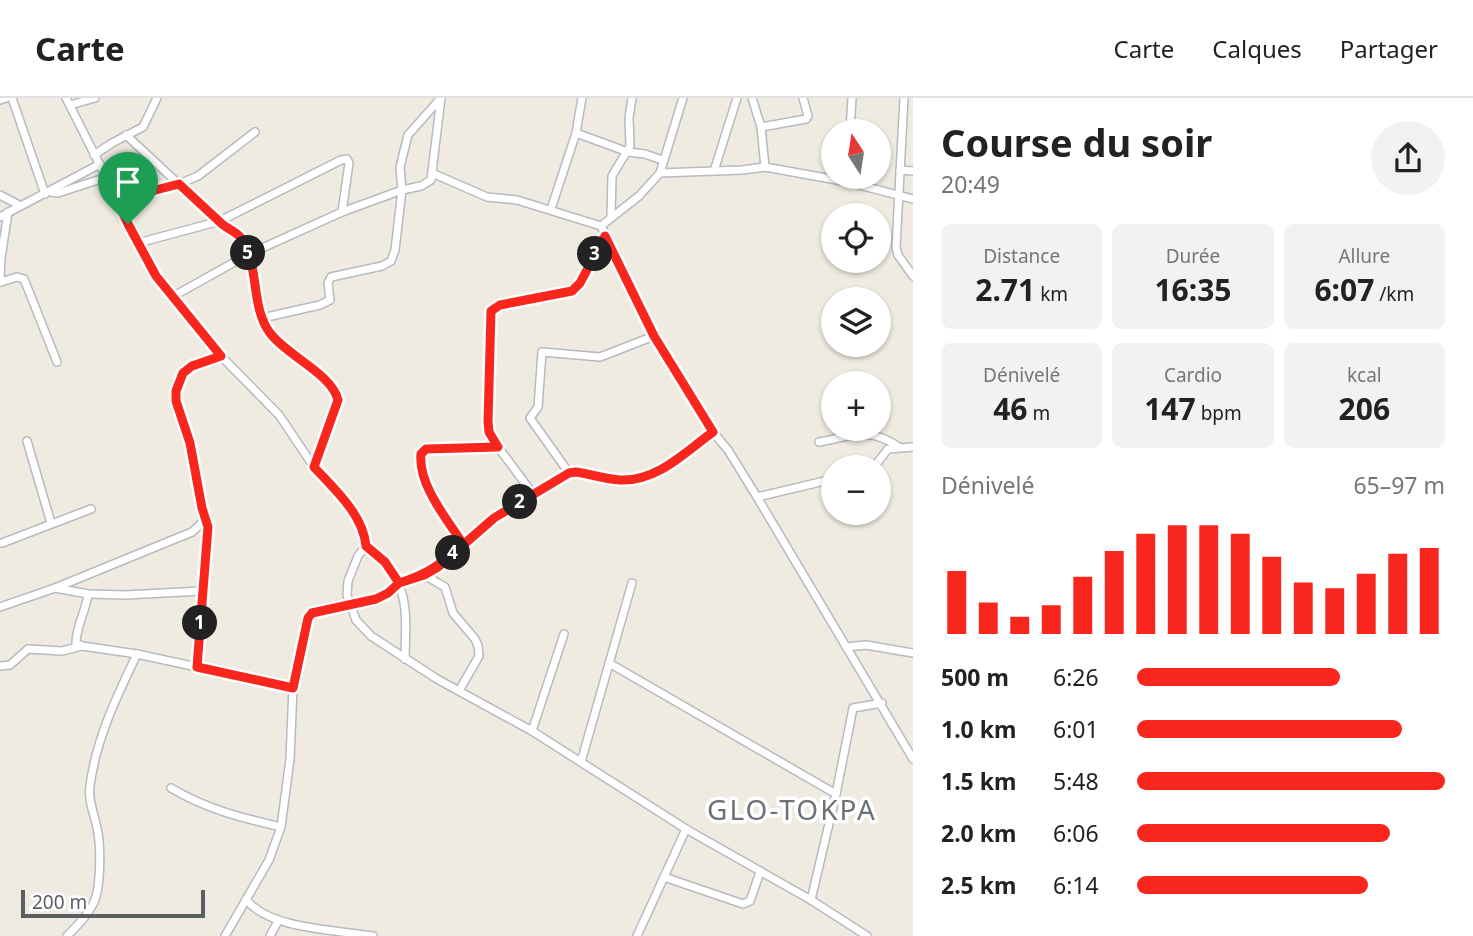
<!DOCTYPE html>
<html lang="fr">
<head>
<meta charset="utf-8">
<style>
	body { margin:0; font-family:"Noto Sans",sans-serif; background:#f2f2f2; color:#222; height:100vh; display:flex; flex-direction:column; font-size:26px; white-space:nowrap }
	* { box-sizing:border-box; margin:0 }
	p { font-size:23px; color:#767676 }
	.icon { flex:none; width:38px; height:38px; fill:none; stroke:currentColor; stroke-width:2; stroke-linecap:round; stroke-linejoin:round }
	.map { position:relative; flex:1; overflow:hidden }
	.panel { display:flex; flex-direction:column; background:#fff; width:560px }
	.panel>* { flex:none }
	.needle { width:46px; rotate:348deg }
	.controls { position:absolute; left:821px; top:21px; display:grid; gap:14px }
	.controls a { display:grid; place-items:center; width:70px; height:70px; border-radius:50%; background:#fff; box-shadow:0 2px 5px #0004; font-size:35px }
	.scale { position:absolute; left:21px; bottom:18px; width:184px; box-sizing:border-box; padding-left:7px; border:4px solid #5a5f64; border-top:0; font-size:19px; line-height:24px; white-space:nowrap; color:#5a5f64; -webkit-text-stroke:5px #fff; paint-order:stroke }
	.pin { position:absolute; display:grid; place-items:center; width:60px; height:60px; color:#fff; margin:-72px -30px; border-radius:50% 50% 50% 0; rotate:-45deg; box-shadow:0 0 7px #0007 }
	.pin .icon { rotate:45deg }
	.km { position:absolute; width:35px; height:35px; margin:-18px; border-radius:50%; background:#222; color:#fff; font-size:19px; line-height:35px; text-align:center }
	.round { display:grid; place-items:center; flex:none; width:74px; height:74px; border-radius:37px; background:#f2f2f2 }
	.head { display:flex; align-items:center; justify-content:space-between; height:119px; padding:0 28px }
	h1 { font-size:38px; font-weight:700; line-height:52px }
	.figures { display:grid; grid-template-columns:repeat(3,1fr); gap:10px; height:119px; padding:7px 28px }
	.figures div { display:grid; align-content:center; border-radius:10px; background:#f2f2f2; text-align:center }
	.figures b { font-size:30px; font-weight:700 }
	.figures small { font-size:19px; font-weight:400 }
	.figures p { font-size:19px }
	.chart { height:196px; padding:14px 28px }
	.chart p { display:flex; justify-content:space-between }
	.chart svg { width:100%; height:126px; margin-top:7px; stroke:#f9261d; stroke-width:6 }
	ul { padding:0 28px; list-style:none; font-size:23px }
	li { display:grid; grid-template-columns:112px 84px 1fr; align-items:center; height:52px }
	li i { height:18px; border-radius:9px; background:#f9261d }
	header { display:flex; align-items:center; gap:42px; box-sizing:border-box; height:98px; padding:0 35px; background:#fff; border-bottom:2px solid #e0e0e0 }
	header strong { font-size:33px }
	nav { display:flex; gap:38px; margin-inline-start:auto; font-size:24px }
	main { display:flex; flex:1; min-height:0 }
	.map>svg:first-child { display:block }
</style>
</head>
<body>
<header>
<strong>Carte</strong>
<nav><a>Carte</a><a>Calques</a><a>Partager</a></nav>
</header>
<main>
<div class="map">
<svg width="913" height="838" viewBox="0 0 913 838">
	<rect width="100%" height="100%" fill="#efebe1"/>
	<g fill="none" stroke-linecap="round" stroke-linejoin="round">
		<defs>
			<g id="street">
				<path d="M12 0 45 96"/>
				<path d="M66 0 156 178 221 258 279 317 314 369 348 406 365 436 366 448 358 458 348 483 347 497 356 522 371 538 437 581 532 633 686 731 811 802 867 838"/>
				<path d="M752 0 761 29 765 69"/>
				<path d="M904 0 896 150 898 157 913 178"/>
				<path d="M0 2 6 0"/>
				<path d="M70 7 95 0"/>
				<path d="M761 29 806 21 808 18 803 0"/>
				<path d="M850 33 852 0"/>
				<path d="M576 35 628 54 645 56 662 62"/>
				<path d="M126 37 225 129C230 131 236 134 240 138 255 152 257 210 268 233L334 291 338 302 314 369"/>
				<path d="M94 57 112 45 143 29 157 0"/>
				<path d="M900 72 913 73"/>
				<path d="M714 73 737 0"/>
				<path d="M432 75 487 99 517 102 601 128 654 238 713 334 728 352 757 399 913 661"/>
				<path d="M660 75 683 0"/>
				<path d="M51 94 58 95 107 79"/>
				<path d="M0 97 19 107"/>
				<path d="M117 102 179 86 198 78 255 34"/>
				<path d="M551 111 576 35 582 0"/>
				<path d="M0 119 100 66"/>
				<path d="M611 119 612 78 630 48 629 20 632 0"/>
				<path d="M601 128 639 98 660 75 742 72 765 69 848 84 913 101"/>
				<path d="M138 145 220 123 341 62 347 61 349 65 342 114"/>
				<path d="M0 184 1 160 8 114"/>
				<path d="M1 184 17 179 24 181 57 264"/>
				<path d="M172 199 249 156 342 114 402 92 421 88 431 82 441 0"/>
				<path d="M262 220 320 207 330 202 328 185 331 179 382 168 391 163 395 152 402 92 400 69 408 37 441 0"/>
				<path d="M27 343 51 425"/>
				<path d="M819 344C853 338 868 328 899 349"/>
				<path d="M874 369 888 351 913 349"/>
				<path d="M569 375 530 320 538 309 542 254 600 259 654 238"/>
				<path d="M533 396 492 341 489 334 491 213 500 207 572 193 580 185 605 138"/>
				<path d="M757 399 833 381"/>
				<path d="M2 445 91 411"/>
				<path d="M463 446C447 421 418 387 421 356L426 351 498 349"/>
				<path d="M366 448C411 486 406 507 405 561"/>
				<path d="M424 477 445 489 453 515 475 541 478 548 479 558 460 591"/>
				<path d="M55 490 88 496C86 513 76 528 76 545L82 548 137 556 293 590"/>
				<path d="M88 496 125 497 202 493"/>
				<path d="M0 509 55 490 192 434 206 421"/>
				<path d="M846 549 866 547 913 555"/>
				<path d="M609 565 836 696"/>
				<path d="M0 568 10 567 28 551 62 553 82 548"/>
				<path d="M197 569 208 429 202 410 189 345 176 303V293L182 276 192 268 221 258"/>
				<path d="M532 633 564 536"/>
				<path d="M581 664 632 485"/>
				<path d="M171 690C206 711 242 720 281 729"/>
				<path d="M664 779 743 806 750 803 760 774"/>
				<path d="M246 801C267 831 337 832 373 838"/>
				<path d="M811 802 836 696 853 610 882 605"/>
				<path d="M67 838C77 828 88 817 94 804 101 789 101 746 97 730 94 715 88 703 90 688 96 641 117 598 137 556"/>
				<path d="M225 838 269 762 281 729 290 661 293 590 308 520 312 515 376 501 388 495 399 485 424 477 438 469 494 420 569 375 576 374C590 376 605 381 620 382 657 384 685 354 713 334"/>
				<path d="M270 838 278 823"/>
				<path d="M637 838 686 731"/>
			</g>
		</defs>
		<use href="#street" stroke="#b7babf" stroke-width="10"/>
		<use href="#street" stroke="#fff" stroke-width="7"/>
	</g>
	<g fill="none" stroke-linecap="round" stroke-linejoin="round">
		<defs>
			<path id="route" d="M128 126 156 178 221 258 192 268 183 275 176 293V303L190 345 202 410 208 429 197 569 293 590 308 520 312 515 376 501 388 495 399 485 424 477 438 469 494 420 569 375 576 374C590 376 605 381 620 382 657 384 685 354 713 334L654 238 605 138 580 185 572 193 500 207 491 213 488 324 489 334 498 349 426 351 421 356C418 387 447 421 463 446 440 467 428 476 399 485L385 464 366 448C363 416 334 391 314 369L338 302C332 276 286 257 270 235 252 211 258 174 246 147 241 136 231 133 222 126 208 113 193 99 179 86L117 102 128 126"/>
		</defs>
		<use href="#route" stroke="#fff" stroke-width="14"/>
		<use href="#route" stroke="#f9261d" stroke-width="9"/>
	</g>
	<g text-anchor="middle" stroke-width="7" stroke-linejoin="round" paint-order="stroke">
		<g font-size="28" letter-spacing="2" fill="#6b7176" stroke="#fff">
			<text x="792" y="722">GLO-TOKPA</text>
		</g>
	</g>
</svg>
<div class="controls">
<a><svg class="needle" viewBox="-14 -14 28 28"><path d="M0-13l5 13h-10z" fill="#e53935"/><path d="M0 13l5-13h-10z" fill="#767676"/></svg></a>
<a><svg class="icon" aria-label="locate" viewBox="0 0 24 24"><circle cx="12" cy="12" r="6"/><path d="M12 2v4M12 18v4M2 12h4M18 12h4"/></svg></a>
<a><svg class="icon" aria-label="layers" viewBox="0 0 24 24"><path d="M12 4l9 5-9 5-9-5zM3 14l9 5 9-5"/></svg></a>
<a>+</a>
<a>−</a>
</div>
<div class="scale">200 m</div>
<div class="pin" style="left:128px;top:126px;background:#1e9e55"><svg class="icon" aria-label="arrive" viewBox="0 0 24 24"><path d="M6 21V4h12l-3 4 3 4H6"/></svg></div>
<b class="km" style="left:200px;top:525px">1</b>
<b class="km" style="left:520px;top:404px">2</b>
<b class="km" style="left:595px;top:156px">3</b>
<b class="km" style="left:453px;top:455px">4</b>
<b class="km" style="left:248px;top:155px">5</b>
</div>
<section class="panel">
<div class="head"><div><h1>Course du soir</h1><p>20:49</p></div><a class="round"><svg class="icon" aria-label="share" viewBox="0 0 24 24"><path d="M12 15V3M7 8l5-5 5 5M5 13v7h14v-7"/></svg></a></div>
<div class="figures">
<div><p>Distance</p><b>2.71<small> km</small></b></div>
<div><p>Durée</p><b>16:35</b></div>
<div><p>Allure</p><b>6:07<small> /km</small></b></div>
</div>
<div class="figures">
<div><p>Dénivelé</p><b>46<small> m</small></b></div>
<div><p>Cardio</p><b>147<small> bpm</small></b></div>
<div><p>kcal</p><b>206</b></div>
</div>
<div class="chart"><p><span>Dénivelé</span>65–97 m</p>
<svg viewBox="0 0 160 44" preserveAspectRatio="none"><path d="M5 44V22M15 44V33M25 44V38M35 44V34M45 44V24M55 44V15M65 44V9M75 44V6M85 44V6M95 44V9M105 44V17M115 44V26M125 44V28M135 44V23M145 44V16M155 44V14"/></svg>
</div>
<ul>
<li><b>500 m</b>6:26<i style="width:66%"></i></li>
<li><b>1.0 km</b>6:01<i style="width:86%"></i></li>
<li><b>1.5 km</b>5:48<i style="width:100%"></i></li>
<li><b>2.0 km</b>6:06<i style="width:82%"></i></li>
<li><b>2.5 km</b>6:14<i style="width:75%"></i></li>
</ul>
</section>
</main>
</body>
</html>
